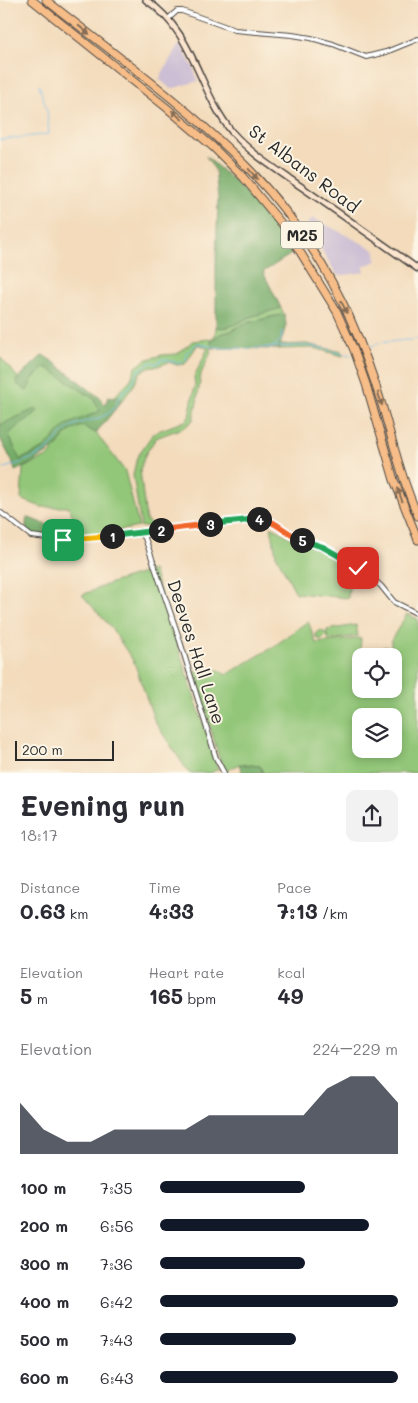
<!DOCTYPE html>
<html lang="en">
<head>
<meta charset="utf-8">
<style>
	body { margin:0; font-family:Mali,sans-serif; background:#f2f2f3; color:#2b2b33; height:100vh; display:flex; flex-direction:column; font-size:19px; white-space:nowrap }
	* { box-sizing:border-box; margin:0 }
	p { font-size:16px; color:#7c7c81 }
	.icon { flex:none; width:28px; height:28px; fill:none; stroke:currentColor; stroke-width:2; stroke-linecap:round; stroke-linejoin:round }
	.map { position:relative; height:773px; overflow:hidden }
	.panel { display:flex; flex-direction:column; background:#fff; flex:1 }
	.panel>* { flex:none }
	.tools { position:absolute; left:352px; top:648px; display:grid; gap:10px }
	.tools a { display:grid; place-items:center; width:50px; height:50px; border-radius:10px; background:#fff; box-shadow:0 2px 8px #0003; font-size:25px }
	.scale { position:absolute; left:15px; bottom:12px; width:99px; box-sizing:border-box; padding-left:5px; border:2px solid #2b2b2b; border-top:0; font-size:14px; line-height:18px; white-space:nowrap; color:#2b2b2b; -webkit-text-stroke:4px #fcf5e5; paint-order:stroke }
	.pin { position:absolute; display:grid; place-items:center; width:42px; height:42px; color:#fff; margin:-21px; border-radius:10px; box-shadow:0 2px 8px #0006 }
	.km { position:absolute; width:25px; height:25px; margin:-12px; border-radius:50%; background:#222; color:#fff; font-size:14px; line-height:25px; text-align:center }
	.round { display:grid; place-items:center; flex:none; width:52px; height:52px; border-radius:10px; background:#f2f2f3 }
	.overview { display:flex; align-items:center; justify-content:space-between; height:85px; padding:0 20px }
	h1 { font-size:28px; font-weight:700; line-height:38px }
	.stats { display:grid; grid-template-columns:repeat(3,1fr); gap:8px; height:85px; padding:5px 20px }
	.stats div { display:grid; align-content:center }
	.stats b { font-size:21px; font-weight:700 }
	.stats small { font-size:14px; font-weight:400 }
	.stats p { font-size:14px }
	.chart { height:140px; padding:10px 20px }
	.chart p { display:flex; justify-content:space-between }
	.chart svg { width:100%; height:90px; margin-top:5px; fill:#111827; opacity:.7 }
	ul { padding:0 20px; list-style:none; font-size:16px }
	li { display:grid; grid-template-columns:80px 60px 1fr; align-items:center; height:38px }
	li i { height:12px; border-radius:6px; background:#111827 }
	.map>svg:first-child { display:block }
</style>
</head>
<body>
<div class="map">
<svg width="418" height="773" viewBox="0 0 418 773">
	<rect width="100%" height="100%" fill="#fcf5e5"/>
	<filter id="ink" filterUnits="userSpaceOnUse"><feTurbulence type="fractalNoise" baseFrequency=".02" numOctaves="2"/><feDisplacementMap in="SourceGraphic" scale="10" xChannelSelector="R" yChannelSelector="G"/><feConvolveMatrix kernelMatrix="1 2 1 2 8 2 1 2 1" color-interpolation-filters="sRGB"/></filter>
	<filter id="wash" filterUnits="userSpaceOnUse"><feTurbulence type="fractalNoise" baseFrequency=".0096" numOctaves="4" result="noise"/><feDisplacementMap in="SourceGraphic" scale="20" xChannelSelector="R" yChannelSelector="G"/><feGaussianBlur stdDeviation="1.12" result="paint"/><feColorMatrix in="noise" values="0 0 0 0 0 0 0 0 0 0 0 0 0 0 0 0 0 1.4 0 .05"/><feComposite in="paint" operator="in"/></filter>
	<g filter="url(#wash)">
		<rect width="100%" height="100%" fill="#f3dbbc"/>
		<g fill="#ccbed4">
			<path d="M179 43 193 67 198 81 171 89 159 79Z"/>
			<path d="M313 218 371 248 377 253 375 255 377 261 364 266 365 272 338 276 306 225Z"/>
		</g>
		<g fill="#92c678" stroke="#5e7852" fill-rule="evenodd">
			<path d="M281 308 285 316H274L243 324 231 331 220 334 211 345 210 354 201 374 197 402 193 420 185 427 156 438 145 455 140 470 146 520 153 526 141 527 133 475 137 457 152 435 158 431 185 421 189 417 195 385 194 377 208 348 198 344 185 364 177 365 169 362 155 367 146 368 140 373 134 385 121 402 119 396 114 397 131 379 135 368 145 360 162 355 177 354 193 341 210 339 215 336 216 327C229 331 241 320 254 316 262 313 272 311 281 308Z"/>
			<path d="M307 344 342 352 343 356 314 348 279 349 280 345Z"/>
			<path d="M0 357 22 382 45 360 101 401 106 410 68 426 43 449 13 463 0 438Z"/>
			<path d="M82 425 96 433 125 471 139 527 93 535H80L69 507H41L21 499 23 468 49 456 68 432Z"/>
			<path d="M271 526 291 538 331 554 351 568 348 598 296 593 276 555Z"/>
			<path d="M153 570 218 769 211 773H189L155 722 134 662 110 626 82 595 111 583Z"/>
			<path d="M407 614 418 619V773H263L260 766 239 764 225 772 218 754 194 671 219 670 226 675 273 647 308 621 316 643 361 638 360 653 375 656H361V689H394V656H381L383 647H391V640ZM361 716H394V749H361Z"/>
			<path d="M356 625 358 636 329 640 327 635 322 640 316 638V634L321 630 327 634V630Z"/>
		</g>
		<g fill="#75ab68" stroke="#506b4a">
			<path d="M206 156 235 182 266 213 293 253 263 272 281 308C272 311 262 313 253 316 241 320 229 331 216 327V263L218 198 215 170Z"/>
			<path d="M280 315 285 316 286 325 279 349 212 348 211 341 220 334 231 331 243 324Z"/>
			<path d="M43 355 55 363 99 397 105 405 108 397 115 398 119 395 121 402 96 433 82 426 68 432 55 448 30 464 15 471 13 463 0 438V425L37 408 38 411C29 420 16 425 9 435L20 460 43 449 66 425 100 411 94 399 46 367 33 378 27 391 18 385 16 380Z"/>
			<path d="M27 517 77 537 76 538C66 539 34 539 28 532 25 528 26 522 27 517Z"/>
			<path d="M239 764 260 766 263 773H242Z"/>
		</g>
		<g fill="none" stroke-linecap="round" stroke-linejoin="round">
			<g stroke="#74bbeb" stroke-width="1">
				<path d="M0 140 49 134 47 110 39 85"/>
				<path d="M273 347 281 340 282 331"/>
				<path d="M370 347 378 343 418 339"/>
				<path d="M0 469C13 466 36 458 47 450 55 443 61 434 69 428 86 417 113 423 119 397L124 395 122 392 130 387 138 371 151 362 157 364 162 359 178 363 187 359 185 354 198 343C229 354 277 345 310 346 324 347 337 354 351 355"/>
			</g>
		</g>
	</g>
	<g filter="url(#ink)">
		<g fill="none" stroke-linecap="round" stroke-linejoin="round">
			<defs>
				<g id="street">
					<path d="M168 19 177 11H182L235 30 292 35 311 38 333 44 366 57 386 52 418 39"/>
					<path d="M0 512 31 536 63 540 88 539 204 524 264 519 270 521 291 535 333 552 372 578 381 586 394 602 418 614"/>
					<path d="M140 532 145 538 179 638 216 758 224 773"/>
				</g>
				<path id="secondary" d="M146 0C194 31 198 90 232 132 252 155 279 171 303 188 342 215 380 242 418 269"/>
				<g id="highway">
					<path d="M32 0 167 108 213 147 243 177 286 229 337 312 354 350 366 384 394 480 418 540"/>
					<path d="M46 0C114 54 186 105 247 167 288 209 324 262 349 316 362 345 373 375 382 405 393 442 402 480 418 516"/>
				</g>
			</defs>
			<use href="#street" stroke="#494541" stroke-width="6"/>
			<use href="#secondary" stroke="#494541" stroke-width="8"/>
			<use href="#highway" stroke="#494541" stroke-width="9"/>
			<use href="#street" stroke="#fff" stroke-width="4"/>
			<use href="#secondary" stroke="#fce5cf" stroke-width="5"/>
			<use href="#highway" stroke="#f7bd88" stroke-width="7"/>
		</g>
		<defs><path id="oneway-solid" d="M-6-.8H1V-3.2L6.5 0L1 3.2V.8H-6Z" transform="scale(1.25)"/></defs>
		<g fill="#876d55">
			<use href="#oneway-solid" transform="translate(84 30) rotate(38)"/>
			<use href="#oneway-solid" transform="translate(177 115) rotate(-139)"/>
			<use href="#oneway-solid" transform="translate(253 174) rotate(49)"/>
			<use href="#oneway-solid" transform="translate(344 307) rotate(64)"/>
			<use href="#oneway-solid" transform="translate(380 399) rotate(72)"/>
			<use href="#oneway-solid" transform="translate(400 495) rotate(-110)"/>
		</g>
	</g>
	<g fill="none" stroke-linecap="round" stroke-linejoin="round" filter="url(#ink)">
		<defs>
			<path id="split-1" d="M63 540 112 536"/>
			<path id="split-2" d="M112 536 161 530"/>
			<path id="split-3" d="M161 530 210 524"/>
			<path id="split-4" d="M210 524 259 519"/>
			<path id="split-5" d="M259 519C273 518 287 535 302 540"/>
			<path id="split-6" d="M302 540 323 547 346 560"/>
			<path id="split-7" d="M346 560 358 568"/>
		</defs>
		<use href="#split-1" stroke="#fff" stroke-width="10"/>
		<use href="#split-2" stroke="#fff" stroke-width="10"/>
		<use href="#split-3" stroke="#fff" stroke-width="10"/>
		<use href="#split-4" stroke="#fff" stroke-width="10"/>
		<use href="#split-5" stroke="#fff" stroke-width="10"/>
		<use href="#split-6" stroke="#fff" stroke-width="10"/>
		<use href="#split-7" stroke="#fff" stroke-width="10"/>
		<use href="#split-1" stroke="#f5b400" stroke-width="6"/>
		<use href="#split-2" stroke="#22a559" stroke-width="6"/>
		<use href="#split-3" stroke="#f0652b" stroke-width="6"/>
		<use href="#split-4" stroke="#22a559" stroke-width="6"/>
		<use href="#split-5" stroke="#f0652b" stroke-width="6"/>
		<use href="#split-6" stroke="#22a559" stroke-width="6"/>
		<use href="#split-7" stroke="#f5b400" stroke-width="6"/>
	</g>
	<g text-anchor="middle" stroke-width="4" stroke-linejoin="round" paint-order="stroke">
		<rect fill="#fcf5e5" stroke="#6a6863" stroke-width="1" x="281" y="221.5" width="42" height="27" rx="4"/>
		<g font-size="16" font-weight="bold" fill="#2b2b2b">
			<text x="302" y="241">M25</text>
		</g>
		<g font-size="18" fill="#2b2b2b" stroke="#fcf5e5">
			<text transform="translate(304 169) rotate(37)" y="6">St Albans Road</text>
			<text transform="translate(196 652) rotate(72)" y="6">Deeves Hall Lane</text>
		</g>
	</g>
</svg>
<div class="tools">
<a><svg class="icon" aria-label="locate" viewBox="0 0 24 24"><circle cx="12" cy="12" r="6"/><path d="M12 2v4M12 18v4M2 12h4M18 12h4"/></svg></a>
<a><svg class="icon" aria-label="layers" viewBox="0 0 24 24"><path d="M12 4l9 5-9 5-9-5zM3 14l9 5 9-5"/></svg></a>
</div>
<div class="scale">200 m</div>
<div class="pin" style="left:63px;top:540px;background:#1e9e55"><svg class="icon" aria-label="arrive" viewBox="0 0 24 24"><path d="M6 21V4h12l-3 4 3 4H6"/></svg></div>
<div class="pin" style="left:358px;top:568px;background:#d93025"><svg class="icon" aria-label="check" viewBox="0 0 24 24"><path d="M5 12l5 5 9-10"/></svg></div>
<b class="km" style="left:112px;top:536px">1</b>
<b class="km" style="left:161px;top:530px">2</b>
<b class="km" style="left:210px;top:524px">3</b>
<b class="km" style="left:259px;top:519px">4</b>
<b class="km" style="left:302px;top:540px">5</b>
</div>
<section class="panel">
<div class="overview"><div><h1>Evening run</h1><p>18:17</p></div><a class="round"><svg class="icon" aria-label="share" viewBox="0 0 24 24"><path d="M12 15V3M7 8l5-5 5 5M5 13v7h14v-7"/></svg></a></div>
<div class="stats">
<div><p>Distance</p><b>0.63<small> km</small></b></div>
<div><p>Time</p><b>4:33</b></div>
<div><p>Pace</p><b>7:13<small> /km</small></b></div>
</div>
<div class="stats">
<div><p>Elevation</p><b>5<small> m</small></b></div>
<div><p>Heart rate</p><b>165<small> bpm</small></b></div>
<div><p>kcal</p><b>49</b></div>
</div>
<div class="chart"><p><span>Elevation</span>224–229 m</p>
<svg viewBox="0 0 160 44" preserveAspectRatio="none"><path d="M0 44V19L10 32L20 38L30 38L40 32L50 32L60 32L70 32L80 25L90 25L100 25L110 25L120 25L130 12L140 6L150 6L160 19V44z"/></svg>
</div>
<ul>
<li><b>100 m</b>7:35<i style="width:61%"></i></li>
<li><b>200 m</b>6:56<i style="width:88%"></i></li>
<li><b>300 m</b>7:36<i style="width:61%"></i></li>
<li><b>400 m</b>6:42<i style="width:100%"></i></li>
<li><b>500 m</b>7:43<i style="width:57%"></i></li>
<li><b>600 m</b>6:43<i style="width:100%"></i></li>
</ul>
</section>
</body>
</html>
